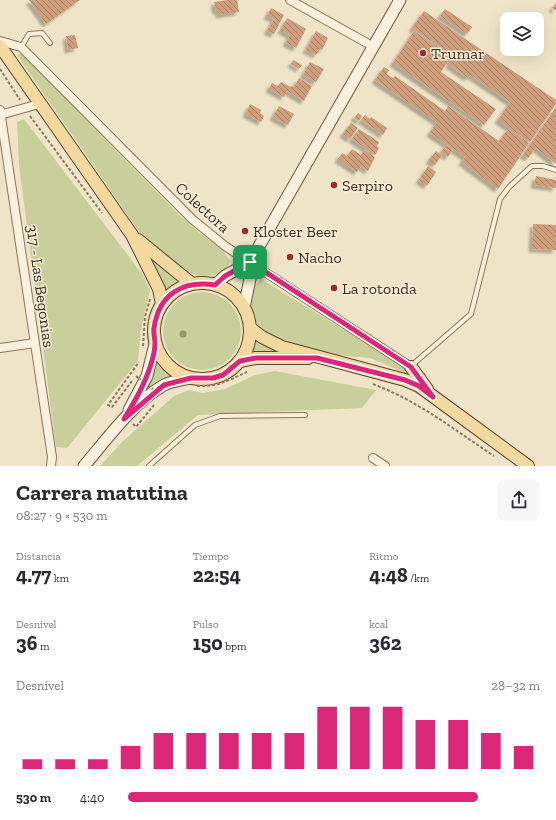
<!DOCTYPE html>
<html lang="es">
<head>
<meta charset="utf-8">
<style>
	body { margin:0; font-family:"Zilla Slab",serif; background:#f7f7f7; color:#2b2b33; height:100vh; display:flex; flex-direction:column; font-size:15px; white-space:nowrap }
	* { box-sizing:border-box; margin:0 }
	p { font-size:13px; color:#7c7c81 }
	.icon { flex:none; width:22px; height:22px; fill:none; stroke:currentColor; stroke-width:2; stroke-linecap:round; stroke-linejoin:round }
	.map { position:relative; height:466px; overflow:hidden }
	.side { display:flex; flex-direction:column; background:#fff; flex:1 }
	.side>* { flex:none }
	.buttons { position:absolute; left:500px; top:12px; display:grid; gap:8px }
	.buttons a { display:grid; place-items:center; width:44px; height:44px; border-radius:8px; background:#fff; box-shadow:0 4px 16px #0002; font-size:20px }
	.pin { position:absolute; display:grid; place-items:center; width:34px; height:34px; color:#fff; margin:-17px; border-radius:8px; box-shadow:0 2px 6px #0006 }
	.round { display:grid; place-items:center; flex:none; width:42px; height:42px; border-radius:8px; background:#f7f7f7 }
	.overview { display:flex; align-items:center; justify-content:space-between; height:68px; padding:0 16px }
	h1 { font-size:22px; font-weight:800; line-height:30px }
	.metrics { display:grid; grid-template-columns:repeat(3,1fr); gap:6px; height:68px; padding:4px 16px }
	.metrics div { display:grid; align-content:center }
	.metrics b { font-size:20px; font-weight:800 }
	.metrics small { font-size:11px; font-weight:400 }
	.metrics p { font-size:11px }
	.chart { height:112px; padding:8px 16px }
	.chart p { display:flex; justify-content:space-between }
	.chart svg { width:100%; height:72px; margin-top:4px; stroke:#db2777; stroke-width:6 }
	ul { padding:0 16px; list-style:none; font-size:13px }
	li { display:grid; grid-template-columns:64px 48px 1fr; align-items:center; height:30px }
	li i { height:10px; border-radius:5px; background:#db2777 }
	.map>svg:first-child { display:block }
</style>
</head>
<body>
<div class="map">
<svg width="556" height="466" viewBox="0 0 556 466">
	<defs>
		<pattern id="building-back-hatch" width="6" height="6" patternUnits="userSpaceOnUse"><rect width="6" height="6" fill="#cf9f7d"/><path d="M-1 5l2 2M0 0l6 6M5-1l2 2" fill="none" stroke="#a98266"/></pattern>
		<filter id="shadow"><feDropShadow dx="-3.5" dy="3.5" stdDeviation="1" flood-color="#0004"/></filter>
	</defs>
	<rect width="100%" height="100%" fill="#f0e4c8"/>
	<g fill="#c9cf9b">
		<path d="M22 54 179 215 201 234 221 247 230 261C228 269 222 273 215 275 183 282 159 254 140 233L17 55Z"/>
		<path d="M24 119 143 275 150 291 141 330 138 361 67 448 56 447 19 165 17 122Z"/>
		<path d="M142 249 162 268 181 282 167 290Z"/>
		<path d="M261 279 411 371 405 373 370 358 325 354 298 347 263 332 252 316 251 303 255 285Z"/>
		<circle cx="202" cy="331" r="39"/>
		<path d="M253 338 305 357 248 354 254 345Z"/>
		<path d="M157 358 174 374C157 380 147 393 136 405L151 378Z"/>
		<path d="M275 371 376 390 362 408 198 415 137 466H100L122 442 174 396 189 390 203 393 225 389 255 375Z"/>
	</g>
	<g fill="url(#building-back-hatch)" filter="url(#shadow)">
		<path d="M29 0H80L46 24Z"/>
		<path d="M227 0H237L239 12 219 15V11H216L214 2Z"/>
		<path d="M556 3V11L552 8Z"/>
		<path d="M271 8 284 15 274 34 267 31 274 19 267 16Z"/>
		<path d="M445 9 472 27 467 34 440 16Z"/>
		<path d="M424 11 556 100V104L542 124 532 117 542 124 530 142 498 120 510 102 470 75 468 78 449 65 451 62 448 60 452 55 412 28Z"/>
		<path d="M287 18 306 29 296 48 286 43 290 35 281 30Z"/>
		<path d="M316 31 328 38 322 50 320 49 316 55 306 50Z"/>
		<path d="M414 31 449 55 446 60 448 61 441 72 496 109 484 125 393 63Z"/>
		<path d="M75 35 78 48 68 50 66 36Z"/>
		<path d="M293 60 302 65 299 69 291 64Z"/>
		<path d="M310 62 324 69 316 82 303 75Z"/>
		<path d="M384 67 389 70 387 74 393 78 395 76 445 111 448 106 499 141 508 129 529 143 498 189 462 162 465 157 430 133 437 122 375 80Z"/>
		<path d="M299 78 312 86 304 101 287 91 284 97 269 89 272 83 278 86 281 82 291 87 292 86 294 87Z"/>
		<path d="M250 104 261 110 260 113 264 116 261 122 246 114Z"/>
		<path d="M279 106 294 114 288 125 273 117Z"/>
		<path d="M556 107V164L536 148 528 158 523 155Z"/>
		<path d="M358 113 362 116 359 121 354 118Z"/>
		<path d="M365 115 370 119 371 117 387 128 383 135 361 120Z"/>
		<path d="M351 123 358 128 350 139 343 134Z"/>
		<path d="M359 129 379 142 377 146 379 148 375 155 352 139Z"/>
		<path d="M446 145 453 149 448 157 441 152Z"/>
		<path d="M352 149 361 155 364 150 375 157 368 171 361 166 357 172 338 159 342 153 347 156Z"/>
		<path d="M436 151 442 155 435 165 429 160Z"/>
		<path d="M428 166 436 172 427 186 419 180Z"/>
		<path d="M536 176 556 180V188L534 185Z"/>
		<path d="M533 224 556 225V250L532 249Z"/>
	</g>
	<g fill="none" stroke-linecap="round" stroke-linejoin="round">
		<defs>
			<g id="lane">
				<path d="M21 47 29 34 42 33 50 43"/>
				<path d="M411 366 471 314 500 199 509 187 532 166H543L556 170"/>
				<path d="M149 466 195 425 220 416 305 415"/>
			</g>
			<g id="street">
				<path d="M290 0 374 47"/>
				<path d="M0 41 21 47 192 219 225 246 411 367"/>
				<path d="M0 110 52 457 51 466"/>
				<path d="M0 115 39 104"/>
				<path d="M0 348 35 343"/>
				<path d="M373 458 385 466"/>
			</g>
			<g id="secondary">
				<path d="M215 285 225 276 250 262"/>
				<path d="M244 308 251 274 250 262 400 0"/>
				<path d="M129 410 147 376 155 344"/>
				<path d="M84 466C107 439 133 403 164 385 172 381 182 380 191 378"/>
			</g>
			<g id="primary">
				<path d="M0 46 132 235 159 289 162 304"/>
				<path d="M138 240 192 284"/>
				<circle cx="202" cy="331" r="48"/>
				<path d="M250 328 262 337 282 347 405 380 419 386 528 466"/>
				<path d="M240 361 256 358H308"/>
				<path d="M411 367 427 389"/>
			</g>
		</defs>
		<use href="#lane" stroke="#8d765c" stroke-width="6"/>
		<use href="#street" stroke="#8d765c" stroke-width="10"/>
		<use href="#secondary" stroke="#6f573f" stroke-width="13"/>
		<use href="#primary" stroke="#5b4430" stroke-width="14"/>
		<g stroke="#8d765c" stroke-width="2" stroke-dasharray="3 2" stroke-linecap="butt">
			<path d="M0 69 20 100"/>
			<path d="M30 116 102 213"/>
			<path d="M143 346 145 317 150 299"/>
			<path d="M132 381 112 407 108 405 139 362"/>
			<path d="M373 384C420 402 453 429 494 456"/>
			<path d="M197 386C219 387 228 380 247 372"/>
			<path d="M133 424 136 427 154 405"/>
		</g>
		<use href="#lane" stroke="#faf1dc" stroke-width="4"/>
		<use href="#street" stroke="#faf1dc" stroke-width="8"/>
		<use href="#secondary" stroke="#faf1dc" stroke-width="11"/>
		<use href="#primary" stroke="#f3d9a0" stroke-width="12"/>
		<path stroke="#8d765c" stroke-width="2" stroke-dasharray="3 2" stroke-linecap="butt" d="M136 376 159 394"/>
	</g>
	<circle fill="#96986f" cx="183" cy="334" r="3.5"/>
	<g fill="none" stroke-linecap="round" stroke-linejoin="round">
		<defs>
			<path id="route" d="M250 262 411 367 433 397 419 386 405 380 317 358H256L240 361 223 375 213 378H191L164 385 124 419C135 401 145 384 151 364 153 358 155 350 155 343 155 338 153 333 154 328 159 294 183 280 215 285L225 276Z"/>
		</defs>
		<use href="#route" stroke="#fff" stroke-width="8"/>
		<use href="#route" stroke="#db2777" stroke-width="5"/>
	</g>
	<g fill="#9e2a2b" stroke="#f7eed8" stroke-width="1.5">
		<circle cx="423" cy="53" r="4"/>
		<circle cx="334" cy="185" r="4"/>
		<circle cx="245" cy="231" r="4"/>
		<circle cx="290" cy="257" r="4"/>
		<circle cx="334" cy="288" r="4"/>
	</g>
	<g text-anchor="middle" stroke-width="3" stroke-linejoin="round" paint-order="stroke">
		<g font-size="16" fill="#3d2e20" stroke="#f7eed8" text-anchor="start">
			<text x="431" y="59">Trumar</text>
			<text x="342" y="191">Serpiro</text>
			<text x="253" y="237">Kloster Beer</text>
			<text x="298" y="263">Nacho</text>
			<text x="342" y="294">La rotonda</text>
		</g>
		<g font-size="16" fill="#3d2e20" stroke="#f7eed8">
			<text transform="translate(203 207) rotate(42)" y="6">Colectora</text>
			<text transform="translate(41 286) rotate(82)" y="6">317 - Las Begonias</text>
		</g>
	</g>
</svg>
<div class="buttons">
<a><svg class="icon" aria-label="layers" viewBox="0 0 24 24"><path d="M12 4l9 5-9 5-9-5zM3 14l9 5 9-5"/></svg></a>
</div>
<div class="pin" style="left:250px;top:262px;background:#1e9e55"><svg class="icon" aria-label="arrive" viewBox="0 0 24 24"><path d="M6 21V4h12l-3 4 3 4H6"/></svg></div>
</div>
<section class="side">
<div class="overview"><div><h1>Carrera matutina</h1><p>08:27 · 9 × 530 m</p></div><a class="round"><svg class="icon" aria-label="share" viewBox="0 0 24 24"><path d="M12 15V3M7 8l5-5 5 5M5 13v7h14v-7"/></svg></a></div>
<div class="metrics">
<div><p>Distancia</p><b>4.77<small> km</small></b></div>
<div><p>Tiempo</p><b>22:54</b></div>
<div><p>Ritmo</p><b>4:48<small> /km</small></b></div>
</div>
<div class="metrics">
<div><p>Desnivel</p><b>36<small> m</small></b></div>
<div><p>Pulso</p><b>150<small> bpm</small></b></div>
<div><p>kcal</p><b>362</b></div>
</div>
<div class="chart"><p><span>Desnivel</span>28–32 m</p>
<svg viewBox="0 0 160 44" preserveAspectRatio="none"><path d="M5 44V38M15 44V38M25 44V38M35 44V30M45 44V22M55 44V22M65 44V22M75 44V22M85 44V22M95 44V6M105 44V6M115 44V6M125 44V14M135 44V14M145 44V22M155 44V30"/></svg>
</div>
<ul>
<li><b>530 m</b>4:40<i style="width:85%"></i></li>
</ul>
</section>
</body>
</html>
